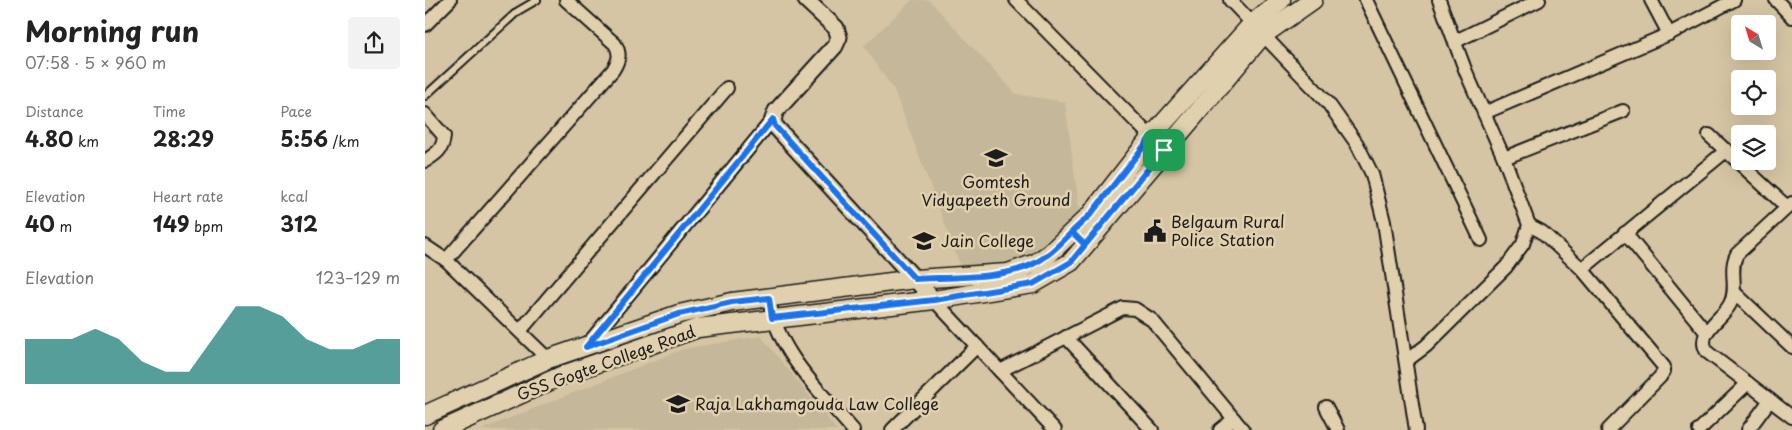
<!DOCTYPE html>
<html lang="en">
<head>
<meta charset="utf-8">
<style>
	body { margin:0; font-family:"Playpen Sans",sans-serif; background:#f2f2f2; color:#222; height:100vh; display:flex; flex-direction:column; font-size:19px; white-space:nowrap }
	* { box-sizing:border-box; margin:0 }
	p { font-size:16px; color:#767676 }
	.icon { flex:none; width:28px; height:28px; fill:none; stroke:currentColor; stroke-width:2; stroke-linecap:round; stroke-linejoin:round }
	.map { position:relative; flex:1; overflow:hidden }
	.panel { display:flex; flex-direction:column; background:#fff; width:425px }
	.panel>* { flex:none }
	.needle { width:32px; rotate:322deg }
	.controls { position:absolute; left:1306px; top:15px; display:grid; gap:10px }
	.controls a { display:grid; place-items:center; width:45px; height:45px; border-radius:5px; background:#fff; box-shadow:0 5px 20px #0002; font-size:25px }
	.pin { position:absolute; display:grid; place-items:center; width:42px; height:42px; color:#fff; margin:-21px; border-radius:10px; box-shadow:0 2px 8px #0006 }
	.round { display:grid; place-items:center; flex:none; width:52px; height:52px; border-radius:5px; background:#f2f2f2 }
	.summary { display:flex; align-items:center; justify-content:space-between; height:85px; padding:0 25px }
	h1 { font-size:28px; font-weight:700; line-height:38px }
	.stats { display:grid; grid-template-columns:repeat(3,1fr); gap:8px; height:85px; padding:5px 25px }
	.stats div { display:grid; align-content:center }
	.stats b { font-size:21px; font-weight:700 }
	.stats small { font-size:14px; font-weight:400 }
	.stats p { font-size:14px }
	.chart { height:140px; padding:10px 25px }
	.chart p { display:flex; justify-content:space-between }
	.chart svg { width:100%; height:90px; margin-top:5px; fill:#0f766e; opacity:.7 }
	main { display:flex; flex:1; min-height:0 }
	.map>svg:first-child { display:block }
</style>
</head>
<body>
<main>
<section class="panel">
<div class="summary"><div><h1>Morning run</h1><p>07:58 · 5 × 960 m</p></div><a class="round"><svg class="icon" aria-label="share" viewBox="0 0 24 24"><path d="M12 15V3M7 8l5-5 5 5M5 13v7h14v-7"/></svg></a></div>
<div class="stats">
<div><p>Distance</p><b>4.80<small> km</small></b></div>
<div><p>Time</p><b>28:29</b></div>
<div><p>Pace</p><b>5:56<small> /km</small></b></div>
</div>
<div class="stats">
<div><p>Elevation</p><b>40<small> m</small></b></div>
<div><p>Heart rate</p><b>149<small> bpm</small></b></div>
<div><p>kcal</p><b>312</b></div>
</div>
<div class="chart"><p><span>Elevation</span>123–129 m</p>
<svg viewBox="0 0 160 44" preserveAspectRatio="none"><path d="M0 44V22L10 22L20 22L30 17L40 22L50 33L60 38L70 38L80 22L90 6L100 6L110 11L120 22L130 27L140 27L150 22L160 22V44z"/></svg>
</div>
</section>
<div class="map">
<svg width="1367" height="430" viewBox="0 0 1367 430">
	<rect width="100%" height="100%" fill="#d5c5a4"/>
	<filter id="ink" filterUnits="userSpaceOnUse"><feTurbulence type="fractalNoise" baseFrequency=".02" numOctaves="2"/><feDisplacementMap in="SourceGraphic" scale="10" xChannelSelector="R" yChannelSelector="G"/><feConvolveMatrix kernelMatrix="1 2 1 2 8 2 1 2 1" color-interpolation-filters="sRGB"/></filter>
	<g filter="url(#ink)">
		<g fill="#c5b799">
			<path d="M487 0H504L591 94 640 102 655 215 628 239 597 258 538 272 469 90 439 46Z"/>
			<path d="M336 336 412 430H55L258 349Z"/>
		</g>
		<g fill="none" stroke-linecap="round" stroke-linejoin="round">
			<defs>
				<path id="service" d="M0 96 93 11 112 0"/>
				<g id="minor">
					<path d="M591 0 732 143"/>
					<path d="M805 0 903 103 932 144 947 174 959 222 991 430"/>
					<path d="M941 0 1056 240"/>
					<path d="M1226 0 1244 34"/>
					<path d="M1351 0 1367 17"/>
					<path d="M0 25 25 0"/>
					<path d="M1031 41 1114 0"/>
					<path d="M1059 113 1244 34 1309 0"/>
					<path d="M0 114 19 136C18 150 11 154 0 161"/>
					<path d="M1284 135 1362 207"/>
					<path d="M1079 158 1198 111"/>
					<path d="M1367 203 1312 254C1303 270 1314 288 1305 304 1297 320 1270 332 1282 352L1367 417"/>
					<path d="M1104 225 1117 232 1157 269 1239 367V371L1235 377 1183 430"/>
					<path d="M1200 233 1281 332"/>
					<path d="M0 246 21 260 123 359"/>
					<path d="M21 260 188 70C194 60 196 54 190 44L141 0"/>
					<path d="M1157 269 1302 150"/>
					<path d="M1309 292 1367 347"/>
					<path d="M344 298C351 351 395 391 428 430"/>
					<path d="M509 300 630 430"/>
					<path d="M95 331 302 88"/>
					<path d="M641 337 727 430"/>
					<path d="M162 345 348 119"/>
					<path d="M981 361 1001 346 1081 267 1098 244 1104 225 1079 158 1041 72 1014 0"/>
					<path d="M575 371 698 308 710 309 727 320 809 419"/>
					<path d="M901 407 913 430"/>
					<path d="M467 430 552 346"/>
					<path d="M795 430 809 419 818 430"/>
					<path d="M1274 430 1323 383"/>
					<path d="M1323 430 1345 400"/>
				</g>
				<path id="tertiary" d="M381 0 411 28 414 37 410 46 351 111 348 119 350 126 509 300"/>
				<g id="secondary">
					<path d="M0 415 123 359 254 314 307 302 490 279 583 273 611 263 624 254 666 214 726 137 827 24 856 0"/>
					<path d="M17 430 138 375 273 328 509 300 608 284 646 262 837 36 888 0"/>
				</g>
			</defs>
			<use href="#service" stroke="#1c1c1c" stroke-width="10"/>
			<use href="#minor" stroke="#1c1c1c" stroke-width="16"/>
			<use href="#tertiary" stroke="#1c1c1c" stroke-width="19"/>
			<use href="#secondary" stroke="#1c1c1c" stroke-width="21"/>
			<use href="#service" stroke="#e1d0ad" stroke-width="6"/>
			<use href="#minor" stroke="#e1d0ad" stroke-width="12"/>
			<use href="#tertiary" stroke="#e1d0ad" stroke-width="15"/>
			<use href="#secondary" stroke="#e1d0ad" stroke-width="18"/>
		</g>
	</g>
	<g fill="none" stroke-linecap="round" stroke-linejoin="round" filter="url(#ink)">
		<defs>
			<path id="route" d="M739 150 660 245 647 232C635 244 623 257 608 264 580 279 523 277 490 279L350 126 348 119 161 347 254 314 307 302 344 298 347 318 509 300 608 284 646 262 660 245 647 232 666 214 726 137 739 150"/>
		</defs>
		<use href="#route" stroke="#fff" stroke-width="10"/>
		<use href="#route" stroke="#1a73e8" stroke-width="6"/>
	</g>
	<defs>
		<symbol id="university-bare" viewBox="-9 -9 18 18"><path d="M0-5L7-2L0 1L-7-2ZM-4 1L0 2.5L4 1V4Q0 6-4 4Z" fill="#1c1c1c" stroke="#e1d0ad" stroke-width="2.5" paint-order="stroke"/></symbol>
		<symbol id="civic-bare" viewBox="-9 -9 18 18"><path d="M-.6-6.5H3V-4.5H.6V-3L4-1V1h2V6H-6V1h2V-1L-.6-3ZM-1.2 2.5V6h2.4V2.5Z" fill="#1c1c1c" stroke="#e1d0ad" stroke-width="2.5" paint-order="stroke"/></symbol>
	</defs>
	<g fill-rule="evenodd">
		<use href="#university-bare" x="555" y="142" width="32" height="32"/>
		<use href="#civic-bare" x="714" y="215" width="32" height="32"/>
		<use href="#university-bare" x="483" y="225" width="32" height="32"/>
		<use href="#university-bare" x="237" y="388" width="32" height="32"/>
	</g>
	<g text-anchor="middle" stroke-width="5" stroke-linejoin="round" paint-order="stroke">
		<g font-size="16" fill="#1c1c1c" stroke="#e1d0ad" text-anchor="start">
			<text x="571" y="188" text-anchor="middle">Gomtesh<tspan x="571" dy="18">Vidyapeeth Ground</tspan></text>
			<text x="746" y="228">Belgaum Rural<tspan x="746" dy="18">Police Station</tspan></text>
			<text x="516" y="247">Jain College</text>
			<text x="270" y="410">Raja Lakhamgouda Law College</text>
		</g>
		<g font-size="16" fill="#1c1c1c" stroke="#e1d0ad">
			<text transform="translate(181 363) rotate(-20)" y="6">GSS Gogte College Road</text>
		</g>
	</g>
</svg>
<div class="controls">
<a><svg class="needle" viewBox="-14 -14 28 28"><path d="M0-13l5 13h-10z" fill="#e53935"/><path d="M0 13l5-13h-10z" fill="#767676"/></svg></a>
<a><svg class="icon" aria-label="locate" viewBox="0 0 24 24"><circle cx="12" cy="12" r="6"/><path d="M12 2v4M12 18v4M2 12h4M18 12h4"/></svg></a>
<a><svg class="icon" aria-label="layers" viewBox="0 0 24 24"><path d="M12 4l9 5-9 5-9-5zM3 14l9 5 9-5"/></svg></a>
</div>
<div class="pin" style="left:739px;top:150px;background:#1e9e55"><svg class="icon" aria-label="arrive" viewBox="0 0 24 24"><path d="M6 21V4h12l-3 4 3 4H6"/></svg></div>
</div>
</main>
</body>
</html>
